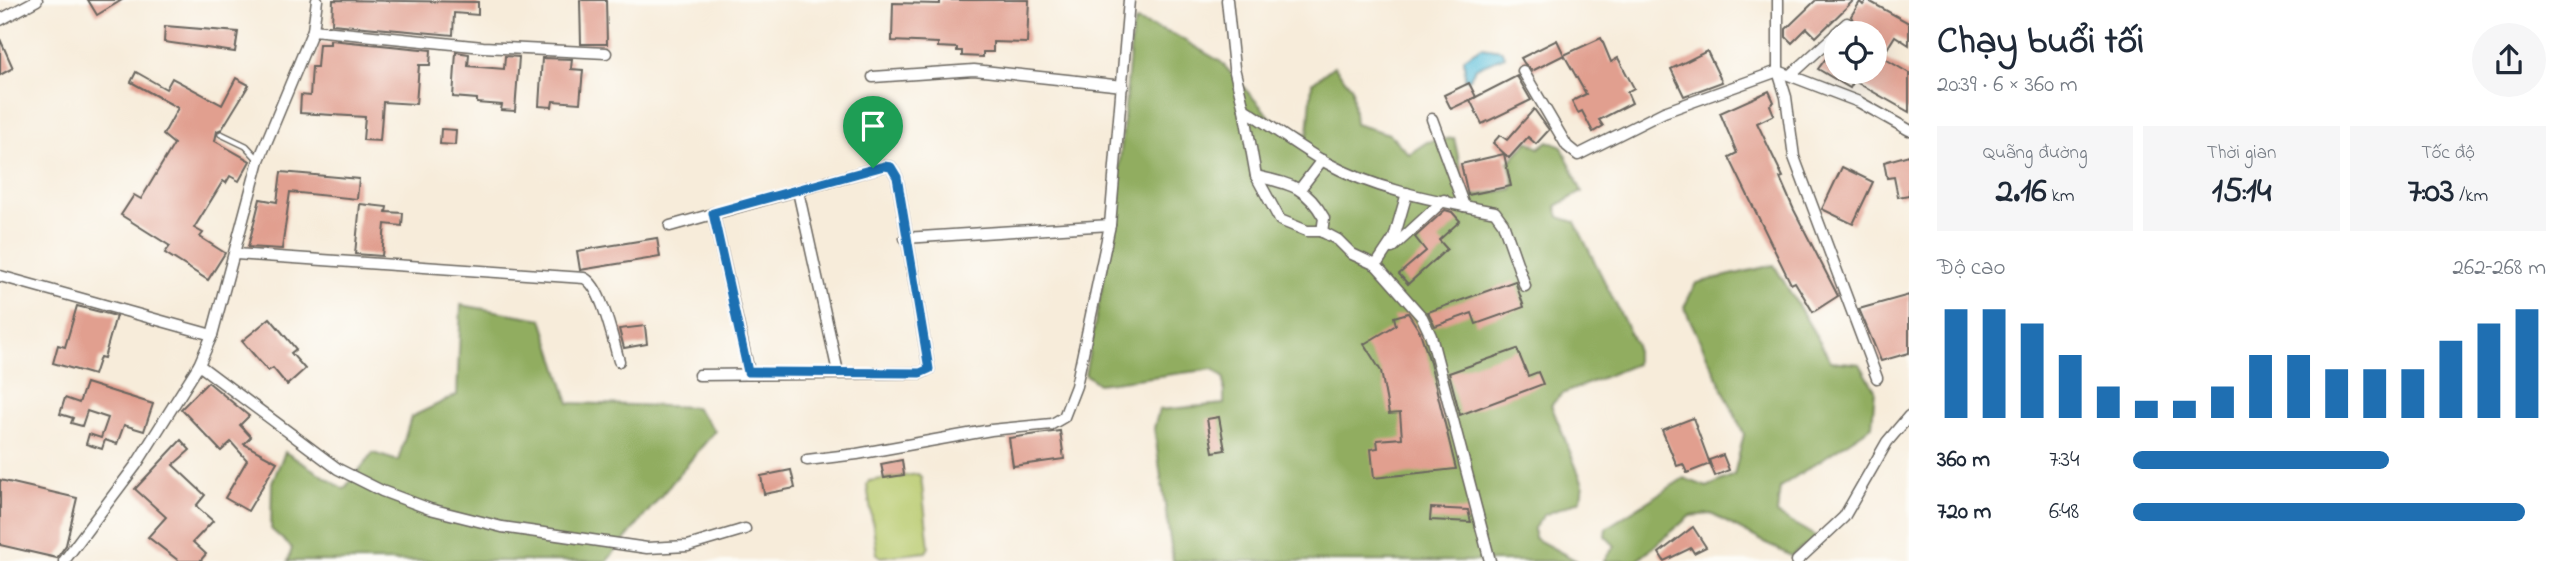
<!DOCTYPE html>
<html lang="vi">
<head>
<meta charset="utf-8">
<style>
	body { margin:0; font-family:"Indie Flower",sans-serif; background:#f6f6f7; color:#1f2937; height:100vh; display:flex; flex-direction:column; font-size:26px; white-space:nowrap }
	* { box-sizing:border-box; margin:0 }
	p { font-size:23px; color:#747a83 }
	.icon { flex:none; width:38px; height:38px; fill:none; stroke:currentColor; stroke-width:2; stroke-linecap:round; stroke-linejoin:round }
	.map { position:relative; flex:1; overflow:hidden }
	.drawer { display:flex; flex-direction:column; background:#fff; width:665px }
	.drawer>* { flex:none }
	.controls { position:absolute; left:1824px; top:21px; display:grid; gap:14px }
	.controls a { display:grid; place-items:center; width:63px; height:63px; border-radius:50%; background:#fff; box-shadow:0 7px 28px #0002; font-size:35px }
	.pin { position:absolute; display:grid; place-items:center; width:60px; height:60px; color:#fff; margin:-72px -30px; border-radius:50% 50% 50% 0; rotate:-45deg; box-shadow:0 0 7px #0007 }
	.pin .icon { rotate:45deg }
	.round { display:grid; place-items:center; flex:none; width:74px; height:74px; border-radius:37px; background:#f6f6f7 }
	.summary { display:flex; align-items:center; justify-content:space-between; height:119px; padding:0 28px }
	h1 { font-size:38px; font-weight:800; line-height:52px }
	.figures { display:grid; grid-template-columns:repeat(3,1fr); gap:10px; height:119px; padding:7px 28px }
	.figures div { display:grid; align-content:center; border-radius:0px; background:#f6f6f7; text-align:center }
	.figures b { font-size:35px; font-weight:800 }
	.figures small { font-size:19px; font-weight:400 }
	.figures p { font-size:19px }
	.chart { height:196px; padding:14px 28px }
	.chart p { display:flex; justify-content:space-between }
	.chart svg { width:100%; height:126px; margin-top:7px; stroke:#1f6fb2; stroke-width:6 }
	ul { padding:0 28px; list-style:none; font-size:23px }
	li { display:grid; grid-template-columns:112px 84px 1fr; align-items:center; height:52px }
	li i { height:18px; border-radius:9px; background:#1f6fb2 }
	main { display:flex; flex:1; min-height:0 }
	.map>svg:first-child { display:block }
</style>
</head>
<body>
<main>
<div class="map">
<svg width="1909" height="561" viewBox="0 0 1909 561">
	<rect width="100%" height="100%" fill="#fdfcf7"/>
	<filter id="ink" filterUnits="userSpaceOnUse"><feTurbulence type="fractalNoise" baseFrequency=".0143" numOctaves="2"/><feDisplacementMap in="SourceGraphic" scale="14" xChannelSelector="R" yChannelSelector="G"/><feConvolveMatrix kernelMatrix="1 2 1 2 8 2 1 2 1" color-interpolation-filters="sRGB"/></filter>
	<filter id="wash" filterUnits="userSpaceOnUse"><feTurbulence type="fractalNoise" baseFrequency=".00686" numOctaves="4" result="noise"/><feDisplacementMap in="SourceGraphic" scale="28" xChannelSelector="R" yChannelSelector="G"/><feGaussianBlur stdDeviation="1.57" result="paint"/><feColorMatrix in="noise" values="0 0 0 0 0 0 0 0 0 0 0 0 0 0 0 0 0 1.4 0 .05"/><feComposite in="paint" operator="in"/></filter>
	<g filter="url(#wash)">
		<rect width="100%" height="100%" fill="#f7ecda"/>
		<path fill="#b7c96c" stroke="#6a7244" stroke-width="2" d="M918 474 921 477 929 547 926 552 881 557 877 554 867 485 869 481Z"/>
		<g fill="#91ad60" stroke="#56643e" stroke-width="2">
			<path d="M1136 21 1175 35 1221 62 1271 118 1308 135 1312 83 1334 66 1352 88 1355 124 1389 134 1409 154 1427 142 1454 138 1467 197 1512 189 1514 183 1509 162 1528 141 1539 148 1548 141 1562 147 1582 192 1556 206 1559 217 1575 222 1636 345V364L1562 394 1551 405 1583 484 1581 500 1544 515 1534 528V538L1577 561H1173L1154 428 1159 410 1224 404V378L1213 369 1098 384 1085 374 1114 225 1132 31Z"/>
			<path d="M1774 265 1831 361 1860 364 1875 390 1872 426 1780 487 1777 514 1817 537 1791 556 1711 514 1690 516 1637 561H1603L1615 546 1605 536 1606 528 1684 478 1707 487 1734 475 1744 434 1684 307 1696 283Z"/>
			<path d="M461 305 542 319 569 403 695 407 715 431 607 561H288L292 548 271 529 272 482 285 452 344 489 373 453 398 461 411 417 457 395Z"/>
		</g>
		<path fill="#5dc0db" stroke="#3c6e7c" stroke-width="2" d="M1481 47 1501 50 1505 56 1475 68 1469 80 1465 79 1464 58Z"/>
		<g id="blocks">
			<g fill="#e19f8f">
				<path d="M88 0H122L97 15Z"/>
				<path d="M333 0 478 2V15L454 13 453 35 332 24Z"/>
				<path d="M580 0H606L607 44H581Z"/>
				<path d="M940 0H1029L1027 43 993 42V52H983V57L962 56V51H957V48L938 47V43L892 41 893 3 940 4Z"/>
				<path d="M1816 0H1854L1816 37 1807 28 1792 43 1786 37V29Z"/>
				<path d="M1867 0 1909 23V45L1895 36 1882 57 1909 73V112L1854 81 1850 88 1818 69 1836 45V72H1874V33H1847L1855 25 1851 16 1860 2 1863 5Z"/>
				<path d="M165 26 238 32 235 52 164 42Z"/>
				<path d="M1601 38 1611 62 1618 58 1634 88 1627 92 1632 103 1599 120 1603 126 1593 132 1582 111 1578 113 1572 101 1586 94 1564 55Z"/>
				<path d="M0 39 13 68 0 75Z"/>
				<path d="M330 40 431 50 430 65H419L416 104 383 102 380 141 363 140 365 117 300 113 301 95 310 96 312 67H317L319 44H330Z"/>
				<path d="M1557 40 1564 55 1532 71 1524 63 1521 58Z"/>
				<path d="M1707 51 1722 82 1684 96 1671 69Z"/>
				<path d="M456 52 469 54 468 66 504 69 505 56 519 57 515 111 501 110 502 105 477 103V99L453 97Z"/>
				<path d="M542 58 572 59 571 69 583 70 580 103 553 101 552 107 539 106Z"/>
				<path d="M136 72 166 89 172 78 222 105 236 78 249 85 222 129 217 131 215 141 250 161 239 181 230 176 226 183 223 181 194 228 203 233 200 237 225 253 208 280 165 253 170 246 121 215 134 195 141 199 174 144 163 135 178 108 131 82Z"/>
				<path d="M1517 76 1531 100 1482 124 1470 100Z"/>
				<path d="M1469 83 1476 97 1451 109 1444 95Z"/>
				<path d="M1769 91 1774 102 1770 105 1774 115 1757 123 1783 177 1780 178 1794 210 1838 296 1813 312 1795 282 1791 284 1729 157 1737 153 1720 113Z"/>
				<path d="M1534 109 1549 130 1536 144 1528 137 1509 158 1493 143 1500 135 1507 140Z"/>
				<path d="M441 129 456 130 455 145 440 144Z"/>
				<path d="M1504 154 1511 186 1468 195 1461 164Z"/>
				<path d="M1909 155V195L1898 197 1894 177 1887 178 1884 162Z"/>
				<path d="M1842 167 1873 182 1853 224 1822 209Z"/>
				<path d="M281 172 359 179 357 199 290 192 282 249 248 247 260 199 277 202Z"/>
				<path d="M360 204 387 207 386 212 403 213 402 226 385 224 382 256 355 254Z"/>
				<path d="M1445 210 1452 212 1460 221 1439 240 1447 249 1408 284 1399 274 1426 251 1415 237Z"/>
				<path d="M657 238 660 257 580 270 577 251Z"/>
				<path d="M1515 281 1524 307 1476 324 1472 313 1435 326 1428 312Z"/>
				<path d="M1909 295V353L1881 361 1859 309Z"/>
				<path d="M77 306 116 316 104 358 100 357 94 375 53 363 58 345 65 347Z"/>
				<path d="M1408 313 1420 332 1429 359 1456 469 1374 478 1371 449 1378 448 1377 440 1402 438 1400 413 1389 414 1381 371 1364 344 1396 325 1394 317Z"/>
				<path d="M270 318 296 349 291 353 305 369 287 385 273 368 268 371 242 341Z"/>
				<path d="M645 326 647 344 624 348 619 329Z"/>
				<path d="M1517 349 1528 376 1538 372 1543 384 1460 415 1449 373Z"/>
				<path d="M208 382 249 416 240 425 251 437 244 444 277 462 248 511 225 498 247 460 231 442 221 451 181 409Z"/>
				<path d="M86 383 153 404 144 431 124 425 117 444 105 440 102 449 86 444 89 434 101 438 108 418 87 411 82 426 71 423 73 418 60 414 65 398 79 403Z"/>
				<path d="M1219 417 1225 450 1213 452 1207 419Z"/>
				<path d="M1693 418 1710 464 1687 473 1683 464 1677 466 1662 430Z"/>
				<path d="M1060 431 1064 459 1013 466 1009 438Z"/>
				<path d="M181 440 190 450 173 465 205 495 196 506 213 521 193 542 206 554 200 561H179L148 537 166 517 135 489Z"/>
				<path d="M1723 455 1729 470 1715 476 1709 460Z"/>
				<path d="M902 460 904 475 884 478 881 464Z"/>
				<path d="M791 470 795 488 764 494 761 476Z"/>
				<path d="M0 480 77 498 66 545 57 558 0 545Z"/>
				<path d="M1431 508 1468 510 1471 522 1430 520Z"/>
				<path d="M1693 527 1706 547 1694 553 1691 548 1664 561 1659 553Z"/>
			</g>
		</g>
	</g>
	<g filter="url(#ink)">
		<use href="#blocks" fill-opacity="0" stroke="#69655e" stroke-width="2"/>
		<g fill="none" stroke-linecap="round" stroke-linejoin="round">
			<defs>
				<path id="lane" d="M221 134 246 146 259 160"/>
				<g id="street">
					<path d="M1227 0 1234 68 1244 109C1271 126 1297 146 1325 162 1377 191 1438 201 1495 212L1503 223 1525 286"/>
					<path d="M1778 0V71L1786 97 1794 157 1877 378"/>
					<path d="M0 20 37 0"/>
					<path d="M313 30 483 47 606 53"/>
					<path d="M1836 33 1847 23"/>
					<path d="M1523 71 1567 146 1578 155 1664 112 1778 71 1859 102 1909 130"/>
					<path d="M1791 75 1836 34"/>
					<path d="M873 77 974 70 1123 86"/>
					<path d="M1244 109 1256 176 1280 220 1307 231H1321L1338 240 1352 254 1376 265 1422 317 1431 336 1490 561"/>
					<path d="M1432 119 1464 206"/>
					<path d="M1256 176C1290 184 1306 186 1324 218L1322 232"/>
					<path d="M1300 189 1322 160"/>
					<path d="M798 191 838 372"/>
					<path d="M713 213 749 372"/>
					<path d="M670 226 884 166 891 167 897 177 929 369 921 373 699 375"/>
					<path d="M905 238 1110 225"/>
					<path d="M1392 248 1444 200"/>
					<path d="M236 254 584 278C602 286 613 341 619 361"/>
					<path d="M1376 265 1394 238 1407 193"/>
					<path d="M0 276 212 335"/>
					<path d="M199 365 338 469 382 491 430 509 502 527 647 548 688 546 745 529"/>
					<path d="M807 460 857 454 991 430 1052 424 1064 417 1076 386 1110 225 1129 0"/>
					<path d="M64 561 136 465 199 365 212 335 259 160 313 30 317 0"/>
					<path d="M1797 561 1844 517 1887 442 1909 416"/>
				</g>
			</defs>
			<use href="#lane" stroke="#69655e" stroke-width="8"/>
			<use href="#street" stroke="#69655e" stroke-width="13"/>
			<use href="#lane" stroke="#fff" stroke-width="5"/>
			<use href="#street" stroke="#fff" stroke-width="10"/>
		</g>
	</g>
	<g fill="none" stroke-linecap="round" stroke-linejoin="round" filter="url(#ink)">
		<defs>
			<path id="route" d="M884 166 891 167 897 177 929 369 920 373 748 372 713 213Z"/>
		</defs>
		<use href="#route" stroke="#fff" stroke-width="14"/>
		<use href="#route" stroke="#1f6fb2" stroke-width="9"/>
	</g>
</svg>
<div class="controls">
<a><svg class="icon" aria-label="locate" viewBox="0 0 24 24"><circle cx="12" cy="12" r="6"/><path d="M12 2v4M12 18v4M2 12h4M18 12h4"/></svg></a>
</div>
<div class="pin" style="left:873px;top:168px;background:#1e9e55"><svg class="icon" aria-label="arrive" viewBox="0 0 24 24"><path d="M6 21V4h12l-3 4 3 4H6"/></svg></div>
</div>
<section class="drawer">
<div class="summary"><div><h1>Chạy buổi tối</h1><p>20:39 · 6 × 360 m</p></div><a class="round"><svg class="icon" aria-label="share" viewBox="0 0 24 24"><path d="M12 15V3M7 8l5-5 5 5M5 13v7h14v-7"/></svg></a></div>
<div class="figures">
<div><p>Quãng đường</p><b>2.16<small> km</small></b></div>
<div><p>Thời gian</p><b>15:14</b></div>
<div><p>Tốc độ</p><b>7:03<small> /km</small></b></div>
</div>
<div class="chart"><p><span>Độ cao</span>262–268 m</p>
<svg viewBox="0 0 160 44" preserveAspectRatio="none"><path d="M5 44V6M15 44V6M25 44V11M35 44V22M45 44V33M55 44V38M65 44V38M75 44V33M85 44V22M95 44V22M105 44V27M115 44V27M125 44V27M135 44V17M145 44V11M155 44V6"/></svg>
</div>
<ul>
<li><b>360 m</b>7:34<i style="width:62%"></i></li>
<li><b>720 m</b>6:48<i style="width:95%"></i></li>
</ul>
</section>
</main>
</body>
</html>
